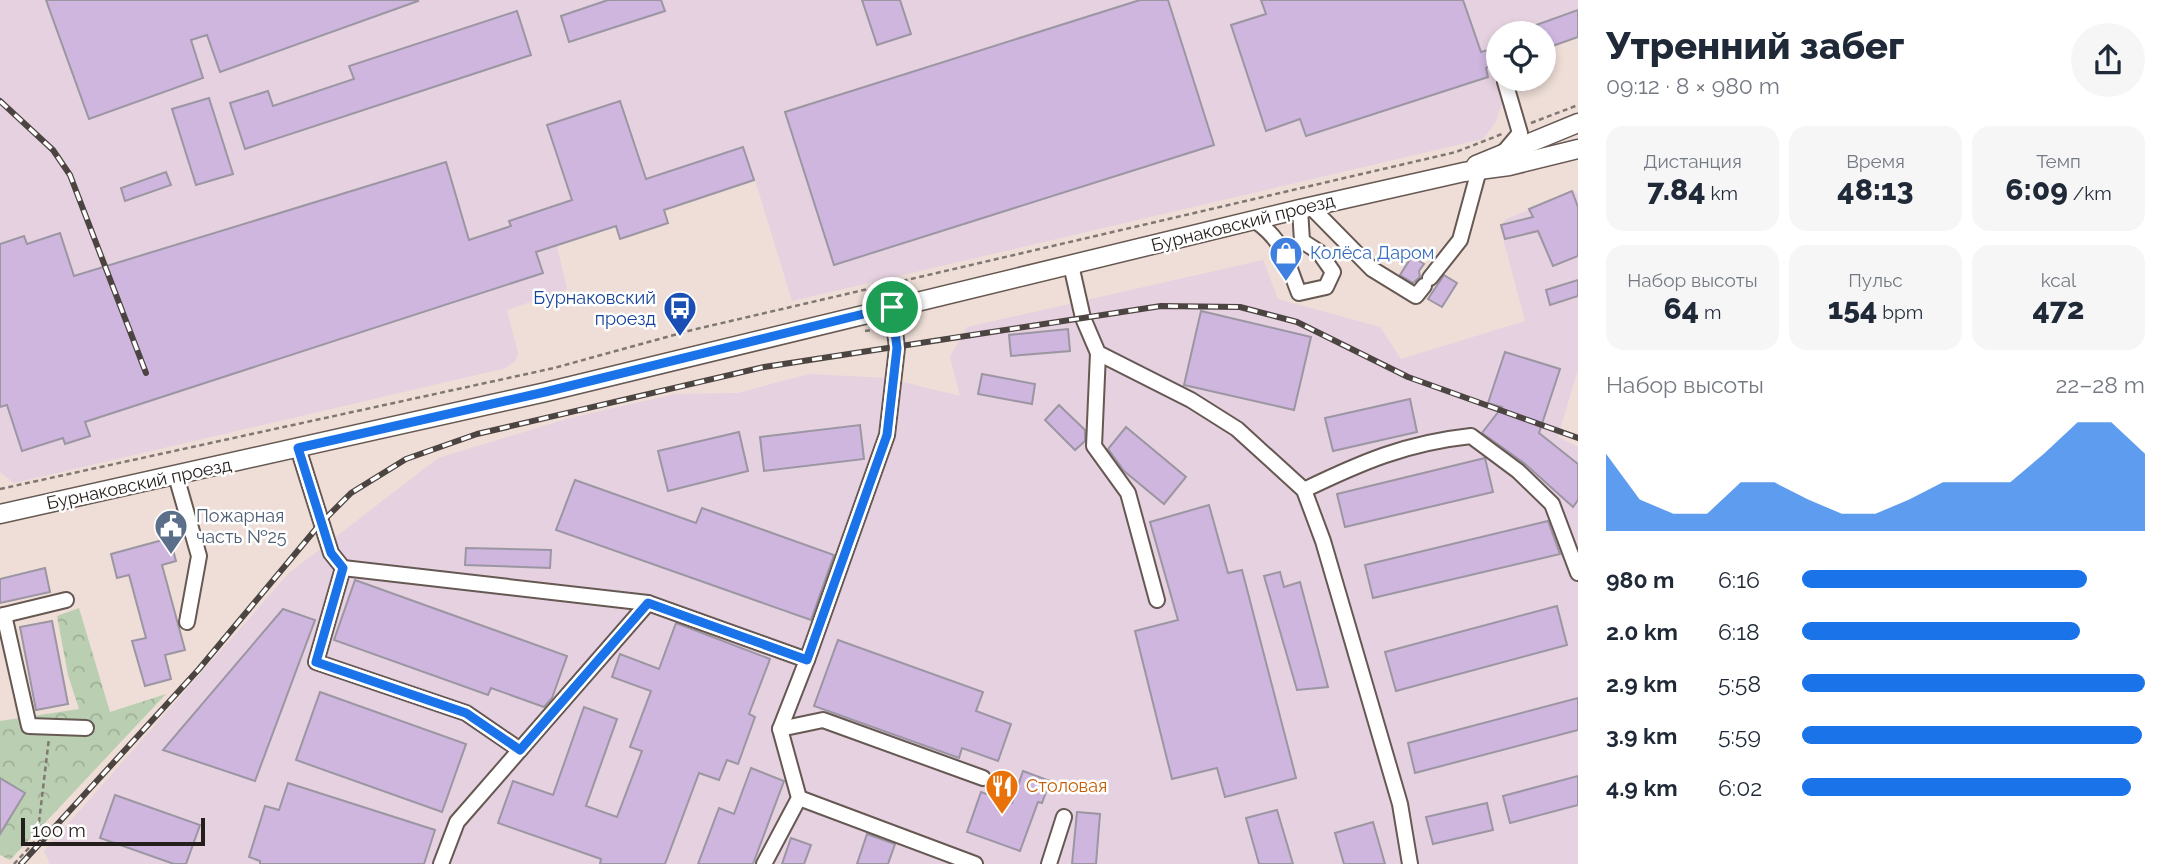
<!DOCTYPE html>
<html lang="ru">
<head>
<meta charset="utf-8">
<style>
	body { margin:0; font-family:Raleway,sans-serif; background:#f6f6f7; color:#1f2937; height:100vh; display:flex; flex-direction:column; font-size:26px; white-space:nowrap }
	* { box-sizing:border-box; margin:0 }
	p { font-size:23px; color:#747a83 }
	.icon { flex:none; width:38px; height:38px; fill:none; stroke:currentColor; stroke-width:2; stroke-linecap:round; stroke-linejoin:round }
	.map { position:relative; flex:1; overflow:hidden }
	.sheet { display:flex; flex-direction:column; background:#fff; width:595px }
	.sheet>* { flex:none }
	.tools { position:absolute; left:1486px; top:21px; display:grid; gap:14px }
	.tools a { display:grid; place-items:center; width:70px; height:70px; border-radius:50%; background:#fff; box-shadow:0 4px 10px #0003; font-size:35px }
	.scale { position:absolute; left:21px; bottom:18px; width:184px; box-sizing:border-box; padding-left:7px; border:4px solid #241e1c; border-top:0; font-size:19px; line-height:24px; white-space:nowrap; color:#241e1c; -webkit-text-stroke:5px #fff; paint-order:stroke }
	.pin { position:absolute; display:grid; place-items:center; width:60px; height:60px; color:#fff; margin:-30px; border:4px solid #fff; border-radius:50%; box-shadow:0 2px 7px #0007 }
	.round { display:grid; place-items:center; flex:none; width:74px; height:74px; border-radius:37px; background:#f6f6f7 }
	.summary { display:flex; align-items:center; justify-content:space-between; height:119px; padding:0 28px }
	h1 { font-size:38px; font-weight:800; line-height:52px }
	.stats { display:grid; grid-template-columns:repeat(3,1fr); gap:10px; height:119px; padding:7px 28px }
	.stats div { display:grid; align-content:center; border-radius:18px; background:#f6f6f7; text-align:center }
	.stats b { font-size:30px; font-weight:800 }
	.stats small { font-size:19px; font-weight:400 }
	.stats p { font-size:19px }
	.chart { height:196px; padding:14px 28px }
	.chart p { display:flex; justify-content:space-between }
	.chart svg { width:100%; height:126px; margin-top:7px; fill:#1a73e8; opacity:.7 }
	ul { padding:0 28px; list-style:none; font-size:23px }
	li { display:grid; grid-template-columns:112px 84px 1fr; align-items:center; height:52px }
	li i { height:18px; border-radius:9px; background:#1a73e8 }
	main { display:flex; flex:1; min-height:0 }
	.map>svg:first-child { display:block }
</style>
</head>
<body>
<main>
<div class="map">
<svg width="1578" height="864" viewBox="0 0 1578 864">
	<defs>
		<pattern id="forest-crowns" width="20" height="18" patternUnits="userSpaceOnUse" patternTransform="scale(1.75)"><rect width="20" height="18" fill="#baceb1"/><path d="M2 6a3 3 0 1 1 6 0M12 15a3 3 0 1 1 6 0" fill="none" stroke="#a0b098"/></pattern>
	</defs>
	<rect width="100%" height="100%" fill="#eeded7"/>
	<g fill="#e5d1e0">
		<path d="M0 0H1578V34L1544 45V33H1498V60L1491 63 1502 104 1495 123 1483 139 792 301 755 180 557 246 567 289 507 310 518 353 516 360 506 368 14 483 0 472Z"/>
		<path d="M1574 191 1578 195V369L1558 437 1578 447V864H50L44 851 289 573 438 458 570 418 675 394 738 393 809 374 887 378 960 396 950 357 967 327 1263 260 1278 299 1380 327 1401 359 1525 321 1500 227 1506 219Z"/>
	</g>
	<path fill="url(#forest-crowns)" d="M79 608 110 712 166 694 10 860 0 855V721L79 709 68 675 57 616Z"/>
	<g fill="#ceb6df" stroke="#9c95a2" stroke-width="2">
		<path d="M46 0H417L418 1 220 72 207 35 191 40 203 78 89 119Z"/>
		<path d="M608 0H661L665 11 569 42 561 16Z"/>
		<path d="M862 0H900L911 34 877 45Z"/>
		<path d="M1140 0H1168L1214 145 834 265 785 112Z"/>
		<path d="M1261 0H1463L1481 52 1498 47V63L1486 68 1488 77 1306 136 1300 119 1266 131 1231 25 1266 14Z"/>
		<path d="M1578 10V37L1544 49V33H1514Z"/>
		<path d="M517 11 531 55 245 149 230 103 268 91 273 106 354 79 349 66Z"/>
		<path d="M209 98 233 174 196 185 172 109Z"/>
		<path d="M620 101 646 179 743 147 754 180 664 210 668 223 620 239 616 226 536 252 543 273 85 422 90 436 65 444 63 438 22 451 7 405 0 407V244L24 236 27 244 60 233 74 276 446 162 469 240 511 226 509 221 572 200 547 125Z"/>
		<path d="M166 172 171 185 125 201 121 188Z"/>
		<path d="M1572 191 1578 207V256L1553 266 1538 231 1505 239 1501 225 1533 217 1529 209Z"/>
		<path d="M1412 256 1424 264 1419 271 1420 277 1413 283 1400 275Z"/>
		<path d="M1444 275 1457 283 1442 307 1428 299Z"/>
		<path d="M1578 280V296L1550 305 1546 290Z"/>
		<path d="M1201 311 1311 337 1294 410 1184 385Z"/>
		<path d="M1068 329 1070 351 1011 356 1009 335Z"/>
		<path d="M1505 352 1560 369 1539 433 1578 464V500L1573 507 1524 463 1482 433 1502 407 1488 403Z"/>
		<path d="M982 374 1035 384 1032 404 978 394Z"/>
		<path d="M1410 399 1417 432 1333 451 1325 418Z"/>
		<path d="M1059 405 1085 430V441L1075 450 1045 420Z"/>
		<path d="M860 425 864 459 764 471 760 437Z"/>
		<path d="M1126 427 1186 477 1164 504 1124 471 1108 449Z"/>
		<path d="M739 432 748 471 668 491 658 451Z"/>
		<path d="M1485 458 1493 492 1345 527 1337 494Z"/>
		<path d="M575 480 696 523 702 508 834 555 811 620 556 530Z"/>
		<path d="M1209 505 1228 573 1242 570 1296 778 1225 797 1217 768 1172 779 1135 631 1178 620 1150 522Z"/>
		<path d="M1548 521 1560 554 1373 598 1365 565Z"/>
		<path d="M170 538 176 561 162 565 185 650 165 655 171 679 145 686 132 641 146 638 129 575 117 578 111 554Z"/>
		<path d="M466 548 551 550 550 568 465 565Z"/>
		<path d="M45 568 50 592 0 603V579Z"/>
		<path d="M1280 572 1284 587 1300 582 1328 687 1297 690 1264 576Z"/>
		<path d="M355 580 567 656 552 698 544 707 491 688 488 695 334 640Z"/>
		<path d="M1557 606 1567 645 1396 691 1385 652Z"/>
		<path d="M283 609 315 620 255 781 163 750Z"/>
		<path d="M52 621 68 704 36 710 20 627Z"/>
		<path d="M676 623 770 659 749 714 755 717 738 764 727 760 719 780 699 773 665 864H600L601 859 498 823 513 781 553 795 584 707 617 719 586 806 617 817 642 751 630 747 651 691 612 677 620 654 659 669Z"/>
		<path d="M838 640 983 692 976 711 1011 724 998 761 962 748 959 758 814 706Z"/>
		<path d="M320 692 466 744 442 812 296 760Z"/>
		<path d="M1578 698V730L1415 773 1408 743Z"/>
		<path d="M751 768 784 781 753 864H698L719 808 734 814Z"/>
		<path d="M1023 771 1050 781 1042 803 1038 802 1020 851 967 832 981 792 1012 803Z"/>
		<path d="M1578 776V805L1510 823 1503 796Z"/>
		<path d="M0 778 25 793 0 834Z"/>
		<path d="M288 783 435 830 424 864H260V861L249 857 265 806 279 810Z"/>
		<path d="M115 795 200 825 186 864H174L100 838Z"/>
		<path d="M1487 803 1493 830 1433 844 1426 817Z"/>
		<path d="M1277 810 1293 864H1259L1246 818Z"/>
		<path d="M1077 812 1100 814 1096 864H1072Z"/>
		<path d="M1373 822 1385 864H1344L1335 833Z"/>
		<path d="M867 834 895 844 888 864H857Z"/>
		<path d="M791 838 811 845 804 864H782Z"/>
	</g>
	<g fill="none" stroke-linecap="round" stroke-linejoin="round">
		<defs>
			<g id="minor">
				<path d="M1504 152 1520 133 1505 82"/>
				<path d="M1310 206 1372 269 1416 296 1424 286"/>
				<path d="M1254 220C1285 241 1286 261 1299 293L1326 287 1333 272 1319 252 1302 241 1300 209"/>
				<path d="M1071 265 1083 318 1098 353 1191 400 1237 429 1304 490 1323 541 1400 804 1410 864"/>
				<path d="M1430 278 1460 240 1479 170"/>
				<path d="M1098 353 1094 446 1128 493 1157 600"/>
				<path d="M298 448 331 553 343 568"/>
				<path d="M176 476 199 556 187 622"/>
				<path d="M1304 490C1362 462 1406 443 1471 436L1518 471 1552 504 1578 573"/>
				<path d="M4 615 29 726 86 728"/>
				<path d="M0 616 66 600"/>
				<path d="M807 660 887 435 897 348 892 307"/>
				<path d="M780 729 823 720 983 778"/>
				<path d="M520 750 466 713 316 662 343 568 648 603"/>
				<path d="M799 798 975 864"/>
				<path d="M441 864 457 822 648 603 807 660 780 729 799 798 764 864"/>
				<path d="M1049 864 1064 817"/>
			</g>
			<g id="major">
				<path d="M1476 165 1578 123"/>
				<path d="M0 514 546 392 1300 209 1464 172 1509 166 1578 149"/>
			</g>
		</defs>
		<use href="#minor" stroke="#665852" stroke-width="18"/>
		<use href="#major" stroke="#665852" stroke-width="21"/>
		<g stroke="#817772" stroke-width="2.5" stroke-dasharray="5 3.5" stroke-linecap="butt">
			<path d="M1531 123 1578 105"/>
			<path d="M865 331 883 328"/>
			<path d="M0 489 554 368 692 330 1456 152 1502 134"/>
			<path d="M14 864 37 839 49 738"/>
		</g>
		<use href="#minor" stroke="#fff" stroke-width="14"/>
		<use href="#major" stroke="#fff" stroke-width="18"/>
		<defs>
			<g id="rail">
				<path d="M0 101 53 150 70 175 146 373"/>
				<path d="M21 864 199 669 320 524 351 493 406 459 477 434 764 367 1161 306 1240 307 1297 322 1408 377 1578 438"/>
			</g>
		</defs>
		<use href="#rail" stroke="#4c4441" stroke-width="6"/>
		<use href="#rail" stroke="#fff" stroke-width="3.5" stroke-dasharray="10" stroke-linecap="butt"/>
	</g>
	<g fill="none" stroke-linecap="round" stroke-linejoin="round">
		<defs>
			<path id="route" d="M892 307 897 348 887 435 807 660 648 603 520 750 466 713 316 662 343 568 331 553 298 448 545 392Z"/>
		</defs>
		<use href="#route" stroke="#fff" stroke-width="14"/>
		<use href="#route" stroke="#1a73e8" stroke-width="9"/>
	</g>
	<defs>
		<symbol id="shop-pin" viewBox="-11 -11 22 30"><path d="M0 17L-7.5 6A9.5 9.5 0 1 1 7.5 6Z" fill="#3f7fe0" stroke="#fff"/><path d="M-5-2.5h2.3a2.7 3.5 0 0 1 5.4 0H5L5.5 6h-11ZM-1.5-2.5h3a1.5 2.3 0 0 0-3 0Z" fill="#fff"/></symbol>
		<symbol id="bus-pin" viewBox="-11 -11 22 30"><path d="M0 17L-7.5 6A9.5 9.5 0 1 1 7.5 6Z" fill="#1a4fb4" stroke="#fff"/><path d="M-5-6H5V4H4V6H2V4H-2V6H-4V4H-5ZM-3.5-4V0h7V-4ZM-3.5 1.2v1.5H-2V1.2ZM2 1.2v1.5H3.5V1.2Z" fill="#fff"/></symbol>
		<symbol id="civic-pin" viewBox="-11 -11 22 30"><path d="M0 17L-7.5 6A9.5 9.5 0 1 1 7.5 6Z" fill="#5c6f8a" stroke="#fff"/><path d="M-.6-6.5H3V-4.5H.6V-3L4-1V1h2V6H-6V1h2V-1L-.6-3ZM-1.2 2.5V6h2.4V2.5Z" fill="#fff"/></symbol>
		<symbol id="restaurant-pin" viewBox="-11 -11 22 30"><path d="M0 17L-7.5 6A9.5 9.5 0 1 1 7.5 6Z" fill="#e8710a" stroke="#fff"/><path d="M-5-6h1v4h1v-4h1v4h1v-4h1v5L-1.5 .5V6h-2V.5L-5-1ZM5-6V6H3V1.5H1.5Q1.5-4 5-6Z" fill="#fff"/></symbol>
	</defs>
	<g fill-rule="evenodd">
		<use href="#shop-pin" x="1267" y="234" width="38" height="52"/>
		<use href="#bus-pin" x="661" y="289" width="38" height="52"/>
		<use href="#civic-pin" x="152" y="507" width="38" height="52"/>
		<use href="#restaurant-pin" x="983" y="767" width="38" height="52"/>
	</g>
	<g text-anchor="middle" stroke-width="5" stroke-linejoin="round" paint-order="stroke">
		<g font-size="18" fill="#241e1c" stroke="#fff">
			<text transform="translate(1243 223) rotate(-14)" y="6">Бурнаковский проезд</text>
			<text transform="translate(139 484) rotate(-12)" y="6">Бурнаковский проезд</text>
		</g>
		<g font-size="18" fill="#366cbe" stroke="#fff" text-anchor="start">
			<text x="1310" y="259">Колёса Даром</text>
		</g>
		<g font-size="18" fill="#164399" stroke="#fff" text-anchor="end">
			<text x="656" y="304">Бурнаковский<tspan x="656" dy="21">проезд</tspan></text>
		</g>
		<g font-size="18" fill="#4e5e75" stroke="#fff" text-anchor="start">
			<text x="196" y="522">Пожарная<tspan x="196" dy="21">часть №25</tspan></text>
		</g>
		<g font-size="18" fill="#c56008" stroke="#fff" text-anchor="start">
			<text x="1026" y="792">Столовая</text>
		</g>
	</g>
</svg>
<div class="tools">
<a><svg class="icon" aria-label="locate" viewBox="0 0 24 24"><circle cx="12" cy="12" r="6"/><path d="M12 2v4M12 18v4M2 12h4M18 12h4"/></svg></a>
</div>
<div class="scale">100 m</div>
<div class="pin" style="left:892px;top:307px;background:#1e9e55"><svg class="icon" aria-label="arrive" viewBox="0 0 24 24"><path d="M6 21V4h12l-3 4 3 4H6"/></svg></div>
</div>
<section class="sheet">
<div class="summary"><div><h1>Утренний забег</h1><p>09:12 · 8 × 980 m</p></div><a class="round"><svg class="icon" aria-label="share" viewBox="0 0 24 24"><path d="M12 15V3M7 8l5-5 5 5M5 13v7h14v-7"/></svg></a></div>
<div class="stats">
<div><p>Дистанция</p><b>7.84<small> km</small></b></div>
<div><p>Время</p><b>48:13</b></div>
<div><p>Темп</p><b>6:09<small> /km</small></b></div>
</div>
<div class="stats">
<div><p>Набор высоты</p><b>64<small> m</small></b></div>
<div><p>Пульс</p><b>154<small> bpm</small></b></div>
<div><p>kcal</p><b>472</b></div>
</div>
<div class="chart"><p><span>Набор высоты</span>22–28 m</p>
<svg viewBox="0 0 160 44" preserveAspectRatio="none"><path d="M0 44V17L10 33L20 38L30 38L40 27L50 27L60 33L70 38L80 38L90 33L100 27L110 27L120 27L130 17L140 6L150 6L160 17V44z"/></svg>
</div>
<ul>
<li><b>980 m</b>6:16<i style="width:83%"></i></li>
<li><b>2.0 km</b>6:18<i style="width:81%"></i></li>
<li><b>2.9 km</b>5:58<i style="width:100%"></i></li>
<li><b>3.9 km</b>5:59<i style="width:99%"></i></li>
<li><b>4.9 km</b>6:02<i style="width:96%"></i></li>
</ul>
</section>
</main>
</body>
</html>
